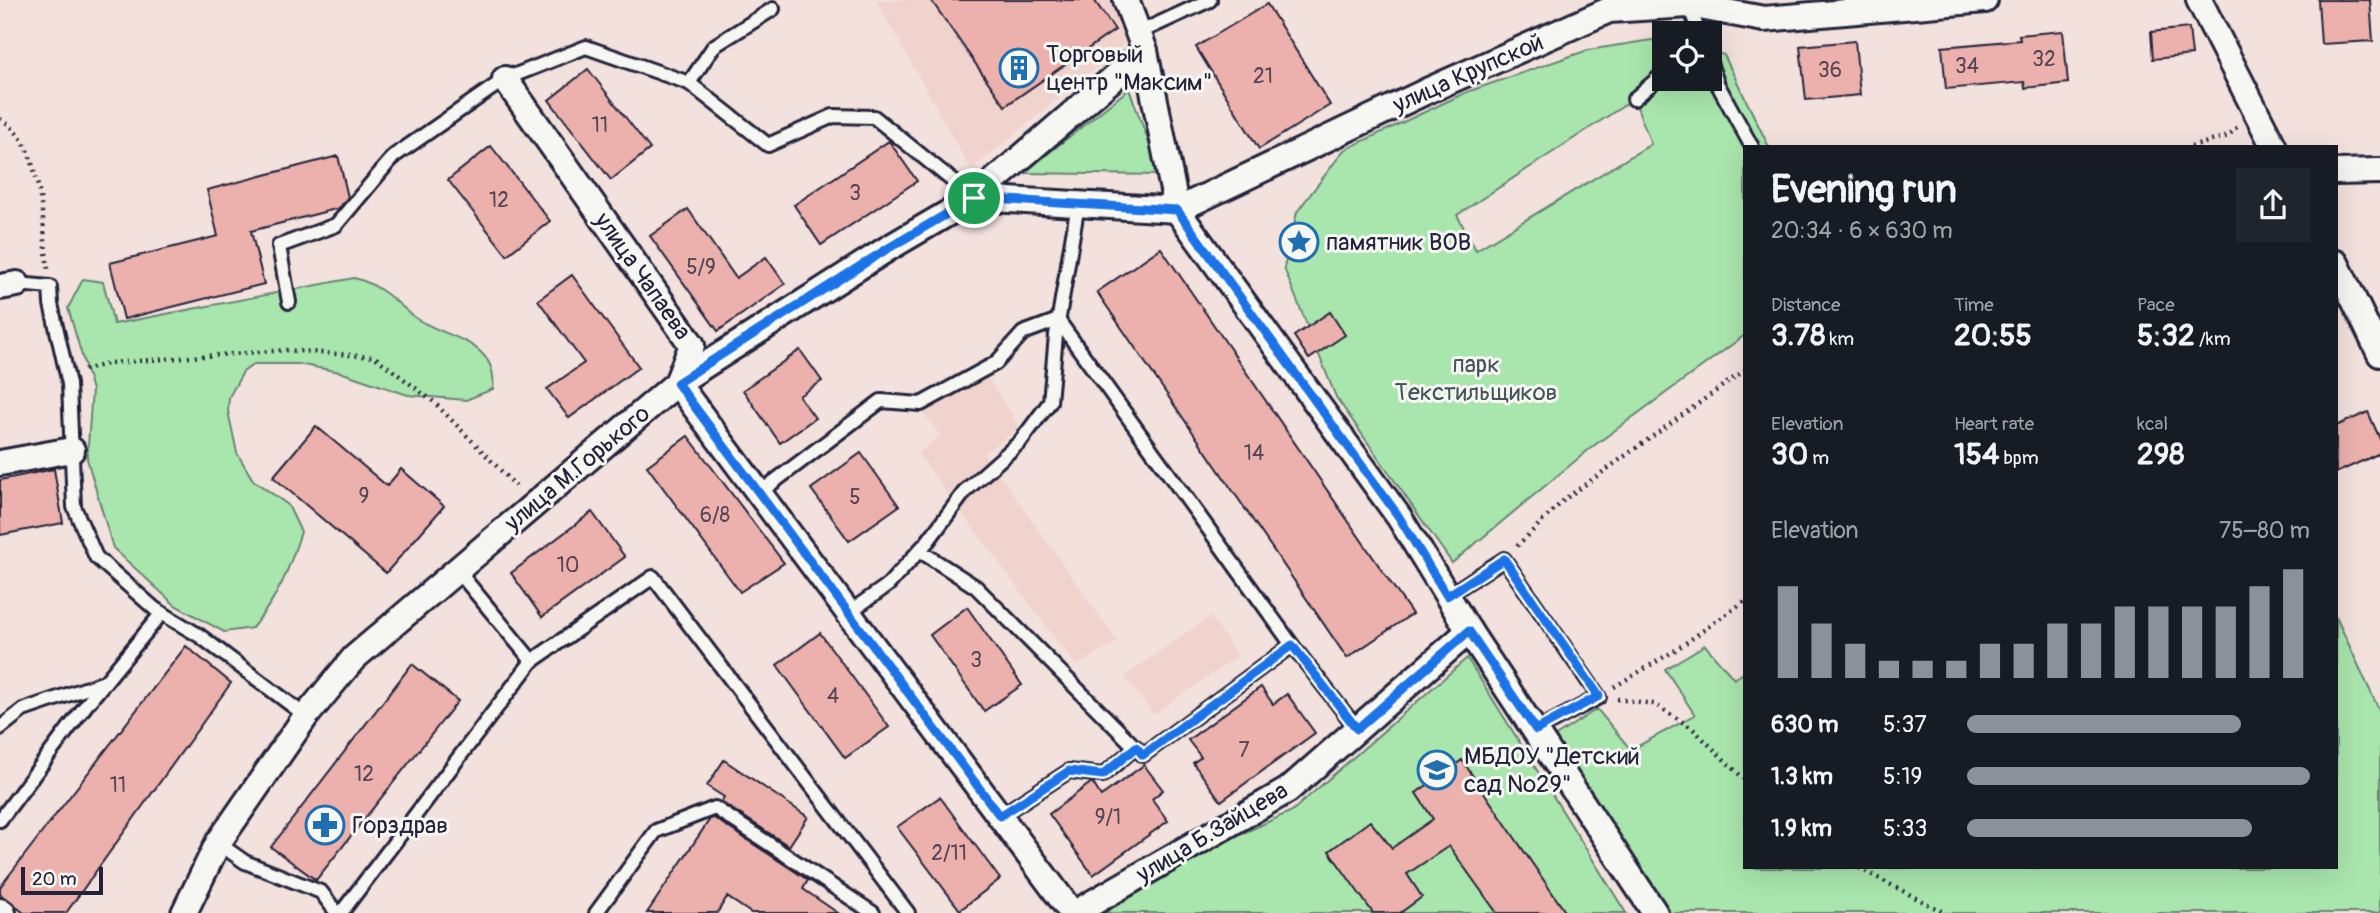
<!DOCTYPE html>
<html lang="en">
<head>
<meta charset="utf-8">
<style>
	body { margin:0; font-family:Pangolin,sans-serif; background:#20242c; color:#f1f3f6; height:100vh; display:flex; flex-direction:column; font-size:26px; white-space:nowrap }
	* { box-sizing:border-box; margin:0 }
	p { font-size:23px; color:#9ea1a6 }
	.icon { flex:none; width:38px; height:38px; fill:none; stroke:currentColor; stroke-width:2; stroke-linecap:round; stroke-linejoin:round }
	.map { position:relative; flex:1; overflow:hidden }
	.drawer { position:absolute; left:1743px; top:145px; width:595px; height:724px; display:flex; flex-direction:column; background:#171b24; border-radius:0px; box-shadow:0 7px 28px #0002 }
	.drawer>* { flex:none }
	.buttons { position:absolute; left:1652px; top:21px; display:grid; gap:14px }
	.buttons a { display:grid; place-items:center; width:70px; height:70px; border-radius:0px; background:#171b24; box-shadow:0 7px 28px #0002; font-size:35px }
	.scale { position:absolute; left:21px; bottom:18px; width:82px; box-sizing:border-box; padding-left:7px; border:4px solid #22223b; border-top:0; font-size:19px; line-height:24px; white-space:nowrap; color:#22223b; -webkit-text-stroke:5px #f6f6f2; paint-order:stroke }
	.pin { position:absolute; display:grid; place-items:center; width:60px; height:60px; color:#fff; margin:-30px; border:4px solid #fff; border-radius:50%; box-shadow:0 2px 7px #0007 }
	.round { display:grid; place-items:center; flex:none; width:74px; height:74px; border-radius:0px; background:#20242c }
	.overview { display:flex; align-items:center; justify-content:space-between; height:119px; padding:0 28px }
	h1 { font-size:38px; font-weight:700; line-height:52px }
	.metrics { display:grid; grid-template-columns:repeat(3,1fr); gap:10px; height:119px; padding:7px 28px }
	.metrics div { display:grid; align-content:center }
	.metrics b { font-size:30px; font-weight:700 }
	.metrics small { font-size:19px; font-weight:400 }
	.metrics p { font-size:19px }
	.chart { height:196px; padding:14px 28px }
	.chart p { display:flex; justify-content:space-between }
	.chart svg { width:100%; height:126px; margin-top:7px; stroke:#8c9099; stroke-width:6 }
	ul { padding:0 28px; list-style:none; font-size:23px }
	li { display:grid; grid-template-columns:112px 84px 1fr; align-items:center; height:52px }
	li i { height:18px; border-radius:9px; background:#8c9099 }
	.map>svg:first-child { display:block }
</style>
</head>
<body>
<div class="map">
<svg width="2380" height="913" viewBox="0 0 2380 913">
	<rect width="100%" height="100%" fill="#f3e1dd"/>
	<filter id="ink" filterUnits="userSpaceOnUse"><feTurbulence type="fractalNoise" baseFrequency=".0143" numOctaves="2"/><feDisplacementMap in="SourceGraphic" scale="14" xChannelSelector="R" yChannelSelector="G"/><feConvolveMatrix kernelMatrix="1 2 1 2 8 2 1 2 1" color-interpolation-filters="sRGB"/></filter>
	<g filter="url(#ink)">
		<g fill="#f1d3ce">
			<path d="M876 0H1110L1129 41 971 170Z"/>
			<path d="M984 372 1020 427 984 453 1118 642 1076 666 918 454 940 435 922 412Z"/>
			<path d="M1210 616 1238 656 1153 715 1125 676Z"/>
		</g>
		<g fill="#a9e6ad" stroke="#668474" stroke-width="2" fill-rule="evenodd">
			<path d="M1658 39 1664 41V79H1710V51L1724 55 1769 147H1745V335L1592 447 1452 563 1336 397 1284 268 1297 212 1344 150 1467 92 1588 50ZM1634 99 1651 144 1476 250 1457 215Z"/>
			<path d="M1129 89 1161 175 1024 173Z"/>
			<path d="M354 278C379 284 394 300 412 315 438 338 499 337 493 389L466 400 408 395 340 372 298 364H254L243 372 229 397 228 411 237 453 253 480 288 505 301 532C287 574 280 594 252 628L224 632 175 605 113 548 87 459 92 390 68 308 83 279 103 282 114 324Z"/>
			<path d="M2336 617 2380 712V913H1669L1554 737 1597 709 1631 750 1695 715 1665 669 1705 645 1734 679 1745 672V868H2336Z"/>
			<path d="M1467 658 1626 913H1104L1224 842 1292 811Z"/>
		</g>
		<g fill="#ecb1ac" stroke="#22223b" stroke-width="2">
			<path d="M931 0H1094L1115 30 1005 106Z"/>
			<path d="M2318 0H2370L2373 41 2321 44Z"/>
			<path d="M1267 4 1330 105 1259 149 1196 47Z"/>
			<path d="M2189 28 2192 55 2153 59 2151 32Z"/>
			<path d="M2063 31 2068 83 2025 88 2024 82 1946 89 1942 47 2020 40 2019 35Z"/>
			<path d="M1855 41 1860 95 1806 100 1800 46Z"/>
			<path d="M588 69 650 149 611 180 549 100Z"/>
			<path d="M889 141 917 181 821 245 794 205Z"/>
			<path d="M491 146 550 221 507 255 448 180Z"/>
			<path d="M338 156 348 197 339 208 251 231 264 284 124 319 110 263 218 236 207 190Z"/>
			<path d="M688 209 736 278 766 257 785 284 718 331 650 236Z"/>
			<path d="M1161 248 1412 614 1347 658 1097 292Z"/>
			<path d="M572 275 639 367 569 418 547 389 584 363 538 300Z"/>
			<path d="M1330 312 1345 335 1309 359 1294 336Z"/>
			<path d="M800 350 822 381 799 396 815 418 780 443 743 390Z"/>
			<path d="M2368 412 2380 439V453L2336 473V426Z"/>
			<path d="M316 426 387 486 401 469 444 506 386 573 273 477Z"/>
			<path d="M688 436 784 563 740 592 647 466Z"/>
			<path d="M861 453 899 506 849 541 811 489Z"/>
			<path d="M54 469 63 523 0 535V480Z"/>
			<path d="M592 512 625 557 542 617 511 573Z"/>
			<path d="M967 607 1022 685 984 711 930 635Z"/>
			<path d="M820 633 889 727 845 758 777 665Z"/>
			<path d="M186 646 231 683 66 913H24L0 894V887Z"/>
			<path d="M412 664 458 701 316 880 271 847Z"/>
			<path d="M1261 687 1273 704 1287 694 1315 733 1221 801 1193 763 1201 757 1188 740Z"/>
			<path d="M724 760 808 817 789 846 721 802 724 797 707 786Z"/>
			<path d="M1462 760 1566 913H1497L1449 846 1407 874 1422 897 1400 913H1373L1329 851 1370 821 1392 848 1433 819 1416 793Z"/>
			<path d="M1144 765 1163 790 1152 799 1168 821 1093 875 1049 814 1092 782 1101 796Z"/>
			<path d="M940 797 1000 879 960 910 897 827Z"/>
			<path d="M714 818 808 880 803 889 838 913H751L727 897 717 913H647L710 819Z"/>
		</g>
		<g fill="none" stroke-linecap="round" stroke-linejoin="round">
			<defs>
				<g id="lane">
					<path d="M1689 5 1699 33"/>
					<path d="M1138 33 1210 0"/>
					<path d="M1710 63 1718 85 1752 147"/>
					<path d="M689 83 768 145 833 116 874 117 974 198"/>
					<path d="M1634 99 1664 73"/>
					<path d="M17 284 50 287 51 304 69 384 74 507 96 557 155 609 200 636 306 716"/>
					<path d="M289 302 279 246 336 225 394 156 505 79 586 47 689 83 714 46 773 9"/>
					<path d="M759 493 881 401 921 404 996 363 1023 333 1058 320 1292 645"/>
					<path d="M920 551 976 587 1143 755 1292 645 1357 729"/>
					<path d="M457 570 532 661"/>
					<path d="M1447 596 1504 559 1599 697 1536 730"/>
					<path d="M848 613 888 585 928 541 966 490 1020 442 1050 402 1056 335 1078 204"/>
					<path d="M0 728 23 710 105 682"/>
					<path d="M1000 816 1069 771 1103 775 1136 747"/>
					<path d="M0 820 87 704 161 614"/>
					<path d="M218 843 245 862 321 892 337 913"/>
					<path d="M341 913 532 661 653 577 908 913"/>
					<path d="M596 913 656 831 715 808 873 913"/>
				</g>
				<g id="street">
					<path d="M1126 0 1145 51 1177 210 1399 517 1469 631 1655 913"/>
					<path d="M2199 0 2274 147"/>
					<path d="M505 79 692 345 677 383 1072 913"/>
					<path d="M2336 172 2380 171"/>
					<path d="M974 198 1145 51"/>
					<path d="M2336 263 2380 354"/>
					<path d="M0 287 17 284"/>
					<path d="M0 463 72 450"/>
					<path d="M0 911 3 913"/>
					<path d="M184 913 218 843 306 716 354 658 677 383 887 249 974 198 1177 210 1427 91 1609 10 1689 5 1764 19 1985 0"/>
					<path d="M1075 913 1288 790 1469 631"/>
				</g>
			</defs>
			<use href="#lane" stroke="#22223b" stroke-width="18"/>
			<use href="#street" stroke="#22223b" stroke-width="30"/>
			<g stroke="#22223b" stroke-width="4.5" stroke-dasharray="2 5" stroke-linecap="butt">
				<path d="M0 119C43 141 42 225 48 269"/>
				<path d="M2191 147 2228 136 2237 127"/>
				<path d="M84 370 110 363 286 350 375 357 434 402 516 486"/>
				<path d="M1517 546 1565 499 1745 370"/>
				<path d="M1614 687 1674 651 1745 601"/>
				<path d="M1617 699 1654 704 1692 728 1745 780"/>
				<path d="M1859 868 1945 913"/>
			</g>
			<use href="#lane" stroke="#f6f6f2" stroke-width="12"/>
			<use href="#street" stroke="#f6f6f2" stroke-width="24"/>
		</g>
	</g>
	<g fill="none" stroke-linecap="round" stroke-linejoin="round" filter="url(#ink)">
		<defs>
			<path id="route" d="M974 198 1177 210 1399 517 1447 596 1504 559 1599 696 1536 730 1469 631 1357 729 1292 645 1143 755 1136 747 1103 775 1069 771 1000 816 677 383 887 249Z"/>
		</defs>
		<use href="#route" stroke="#fff" stroke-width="14"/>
		<use href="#route" stroke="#1a73e8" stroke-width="9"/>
	</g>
	<defs>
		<symbol id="building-ring" viewBox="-11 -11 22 22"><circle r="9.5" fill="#f6f6f2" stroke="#1f6fb2" stroke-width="1.5"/><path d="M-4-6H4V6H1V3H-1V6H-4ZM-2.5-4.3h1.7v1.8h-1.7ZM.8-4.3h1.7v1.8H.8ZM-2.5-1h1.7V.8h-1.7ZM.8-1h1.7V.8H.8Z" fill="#1f6fb2"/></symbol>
		<symbol id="sight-ring" viewBox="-11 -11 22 22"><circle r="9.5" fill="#f6f6f2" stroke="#1f6fb2" stroke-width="1.5"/><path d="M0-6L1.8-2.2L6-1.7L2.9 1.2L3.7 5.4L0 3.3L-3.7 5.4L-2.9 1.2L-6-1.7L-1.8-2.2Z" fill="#1f6fb2"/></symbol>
		<symbol id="school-ring" viewBox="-11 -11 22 22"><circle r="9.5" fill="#f6f6f2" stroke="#1f6fb2" stroke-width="1.5"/><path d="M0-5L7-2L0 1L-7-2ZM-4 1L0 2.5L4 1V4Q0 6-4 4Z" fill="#1f6fb2"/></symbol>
		<symbol id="pharmacy-ring" viewBox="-11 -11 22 22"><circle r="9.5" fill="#f6f6f2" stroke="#1f6fb2" stroke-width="1.5"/><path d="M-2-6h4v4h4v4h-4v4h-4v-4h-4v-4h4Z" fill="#1f6fb2"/></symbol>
	</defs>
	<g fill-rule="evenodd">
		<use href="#building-ring" x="997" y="46" width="44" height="44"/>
		<use href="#sight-ring" x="1277" y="220" width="44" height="44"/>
		<use href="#school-ring" x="1415" y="748" width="44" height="44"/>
		<use href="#pharmacy-ring" x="303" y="803" width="44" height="44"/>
	</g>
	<g text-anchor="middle" stroke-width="6" stroke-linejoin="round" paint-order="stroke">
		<g font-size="21" fill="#544657">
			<text x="2044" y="66">32</text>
			<text x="1967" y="73">34</text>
			<text x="1830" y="77">36</text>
			<text x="1263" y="83">21</text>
			<text x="600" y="132">11</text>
			<text x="855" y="200">3</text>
			<text x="499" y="207">12</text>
			<text x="701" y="274">5/9</text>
			<text x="1254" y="460">14</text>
			<text x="364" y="503">9</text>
			<text x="855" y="504">5</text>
			<text x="715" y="522">6/8</text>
			<text x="568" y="572">10</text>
			<text x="976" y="667">3</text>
			<text x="833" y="703">4</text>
			<text x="1244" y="757">7</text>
			<text x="364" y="781">12</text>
			<text x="118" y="792">11</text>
			<text x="1108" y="824">9/1</text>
			<text x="949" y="860">2/11</text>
		</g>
		<g font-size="24" fill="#22223b" stroke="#f6f6f2" text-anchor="start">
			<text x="1046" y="62">Торговый<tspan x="1046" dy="28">центр "Максим"</tspan></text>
			<text x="1326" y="250">памятник ВОВ</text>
			<text x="1464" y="764">МБДОУ "Детский<tspan x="1464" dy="28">сад №29"</tspan></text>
			<text x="352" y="833">Горздрав</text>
		</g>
		<g font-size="24" fill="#22223b" stroke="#f6f6f2">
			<text transform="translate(1468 73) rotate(-24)" y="8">улица Крупской</text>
			<text transform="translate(643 276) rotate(55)" y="8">улица Чапаева</text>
			<text transform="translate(577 468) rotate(-40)" y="8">улица М.Горького</text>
			<text transform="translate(1212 832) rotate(-31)" y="8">улица Б.Зайцева</text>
		</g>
		<g font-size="24" fill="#445358" stroke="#f6f6f2">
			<text x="1476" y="372">парк<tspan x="1476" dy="28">Текстильщиков</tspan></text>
		</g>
	</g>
</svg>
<div class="buttons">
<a><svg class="icon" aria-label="locate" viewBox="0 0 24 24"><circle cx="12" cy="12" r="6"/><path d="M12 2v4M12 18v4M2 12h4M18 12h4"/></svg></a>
</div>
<div class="scale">20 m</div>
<div class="pin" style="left:974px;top:198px;background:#1e9e55"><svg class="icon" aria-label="arrive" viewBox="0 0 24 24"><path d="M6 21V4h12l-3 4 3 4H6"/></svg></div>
<section class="drawer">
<div class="overview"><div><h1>Evening run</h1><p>20:34 · 6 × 630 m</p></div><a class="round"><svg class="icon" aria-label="share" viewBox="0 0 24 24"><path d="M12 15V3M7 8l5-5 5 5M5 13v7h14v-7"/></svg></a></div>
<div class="metrics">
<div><p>Distance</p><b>3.78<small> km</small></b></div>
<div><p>Time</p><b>20:55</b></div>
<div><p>Pace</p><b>5:32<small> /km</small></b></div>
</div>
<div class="metrics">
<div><p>Elevation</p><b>30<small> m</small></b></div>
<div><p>Heart rate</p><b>154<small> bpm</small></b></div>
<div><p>kcal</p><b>298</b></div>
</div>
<div class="chart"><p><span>Elevation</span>75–80 m</p>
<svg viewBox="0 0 160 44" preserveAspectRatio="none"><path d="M5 44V12M15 44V25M25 44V32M35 44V38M45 44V38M55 44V38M65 44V32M75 44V32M85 44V25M95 44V25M105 44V19M115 44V19M125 44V19M135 44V19M145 44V12M155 44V6"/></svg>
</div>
<ul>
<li><b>630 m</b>5:37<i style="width:80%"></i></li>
<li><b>1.3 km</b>5:19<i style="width:100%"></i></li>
<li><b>1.9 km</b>5:33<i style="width:83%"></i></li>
</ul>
</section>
</div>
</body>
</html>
